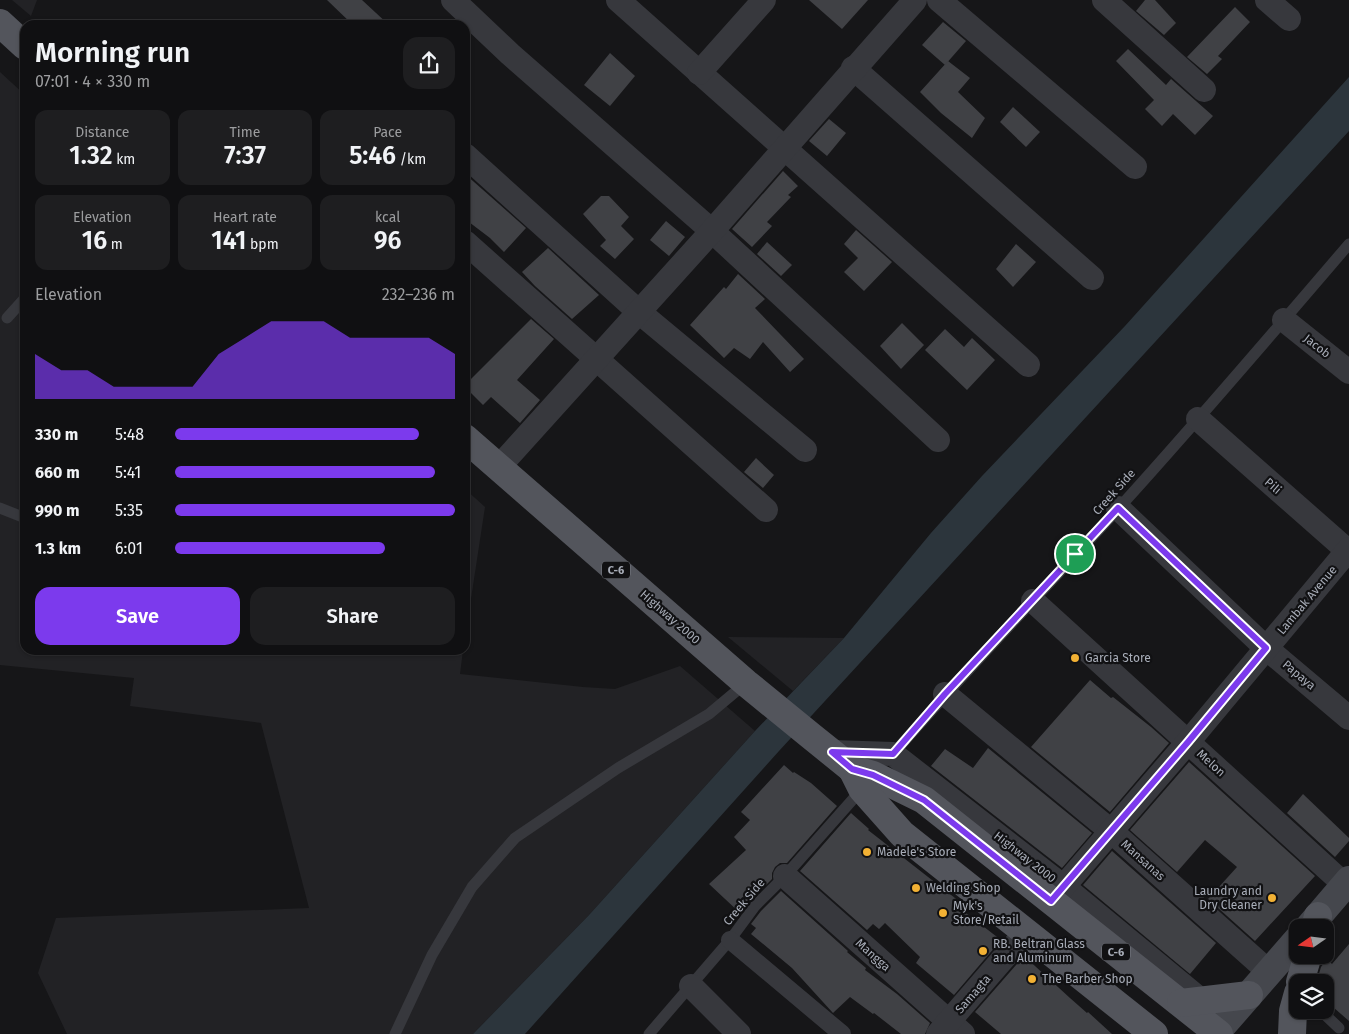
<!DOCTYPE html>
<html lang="en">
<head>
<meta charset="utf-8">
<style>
	body { margin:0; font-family:"Fira Sans",sans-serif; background:#1e1e20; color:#f1f3f6; height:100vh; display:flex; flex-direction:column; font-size:19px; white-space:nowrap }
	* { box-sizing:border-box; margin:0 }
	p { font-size:16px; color:#9c9d9f }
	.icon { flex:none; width:28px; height:28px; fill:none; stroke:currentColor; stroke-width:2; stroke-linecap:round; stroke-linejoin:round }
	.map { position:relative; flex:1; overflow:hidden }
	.panel { position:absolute; left:20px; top:20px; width:450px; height:635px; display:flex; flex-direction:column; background:#101012; border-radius:15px; box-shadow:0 1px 4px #0004,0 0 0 1px #303032 }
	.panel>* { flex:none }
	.needle { width:32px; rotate:256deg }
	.buttons { position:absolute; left:1289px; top:919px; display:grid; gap:10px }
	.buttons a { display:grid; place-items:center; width:45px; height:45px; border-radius:10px; background:#101012; box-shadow:0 1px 4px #0004,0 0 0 1px #303032; font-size:25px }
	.pin { position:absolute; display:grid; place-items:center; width:42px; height:42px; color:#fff; margin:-21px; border:2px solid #fff; border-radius:50%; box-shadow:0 1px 5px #0007 }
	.round { display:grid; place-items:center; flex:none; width:52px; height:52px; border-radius:15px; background:#1e1e20 }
	.summary { display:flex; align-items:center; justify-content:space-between; height:85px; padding:0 15px }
	h1 { font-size:28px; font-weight:600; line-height:38px }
	.figures { display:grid; grid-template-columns:repeat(3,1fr); gap:8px; height:85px; padding:5px 15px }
	.figures div { display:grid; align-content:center; border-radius:12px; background:#1e1e20; text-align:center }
	.figures b { font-size:25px; font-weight:600 }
	.figures small { font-size:14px; font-weight:400 }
	.figures p { font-size:14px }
	.chart { height:140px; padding:10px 15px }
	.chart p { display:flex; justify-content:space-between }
	.chart svg { width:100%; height:90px; margin-top:5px; fill:#7c3aed; opacity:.7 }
	.button { display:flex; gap:10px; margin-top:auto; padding:10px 15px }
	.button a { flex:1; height:58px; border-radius:15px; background:#7c3aed; color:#fff; font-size:20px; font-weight:600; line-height:58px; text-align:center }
	.button a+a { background:#1e1e20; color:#f1f3f6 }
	ul { padding:0 15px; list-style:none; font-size:16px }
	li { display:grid; grid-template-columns:80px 60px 1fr; align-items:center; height:38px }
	li i { height:12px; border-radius:6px; background:#7c3aed }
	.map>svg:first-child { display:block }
</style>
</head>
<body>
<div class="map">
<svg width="1349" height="1034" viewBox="0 0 1349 1034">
	<rect width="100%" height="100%" fill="#161618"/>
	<g fill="#222225">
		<path d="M12 0H37L31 16Z"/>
		<path d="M0 72 25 95V650H463L460 674 583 687 615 689 680 666 755 731 589 915 473 1034H67L38 973 56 918 309 908 261 723 130 706 134 678 0 665Z"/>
		<path d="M465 489 485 507 465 638Z"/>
		<path d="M728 637 844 638 793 691Z"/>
	</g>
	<path fill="#2c353c" d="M1349 77V131L779 751 525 1034H473L589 915 755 731 844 638 931 533 982 476 1125 326Z"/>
	<g fill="#404145">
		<path d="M327 0H362L389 25H353Z"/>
		<path d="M809 0H868L842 29Z"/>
		<path d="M1145 0H1155L1176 23 1164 35 1136 11Z"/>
		<path d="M1235 7 1250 22 1218 56 1222 59 1207 74 1187 57Z"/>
		<path d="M943 22 966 41 945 65 922 45Z"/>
		<path d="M1128 49 1166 85 1171 79 1213 116 1195 135 1173 114 1162 126 1145 109 1154 100 1116 61Z"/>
		<path d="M610 53 635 76 610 106 584 85Z"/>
		<path d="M948 61 970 78 958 92 985 118 972 138 941 113 920 92Z"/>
		<path d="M1013 107 1040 132 1026 147 1000 122Z"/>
		<path d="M829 119 846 133 827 156 809 141Z"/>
		<path d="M783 171 798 186 788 195 791 197 767 222 772 226 752 247 732 229Z"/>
		<path d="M465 174 526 228 504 252 490 238 465 219Z"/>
		<path d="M601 196H609L629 217 621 226 634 239 615 259 600 246 606 240 583 214Z"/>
		<path d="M666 221 685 237 669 256 650 240Z"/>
		<path d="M856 230 892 262 864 291 844 272 858 258 844 244Z"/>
		<path d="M767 242 792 265 781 276 757 254Z"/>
		<path d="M1016 244 1036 262 1013 287 996 269Z"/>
		<path d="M548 248 599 295 572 319 535 286 522 272Z"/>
		<path d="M738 274 765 299 755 308 804 359 790 372 763 342 750 359 734 348 724 358 690 325 724 287 726 289Z"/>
		<path d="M531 319 554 339 517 380 540 400 520 423 491 397 483 405 465 387V385Z"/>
		<path d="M902 323 924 345 901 369 880 346Z"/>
		<path d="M945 329 964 347 972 338 995 360 967 390 925 350Z"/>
		<path d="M756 458 774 475 763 488 744 472Z"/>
		<path d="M1090 680 1111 698 1113 697 1151 727 1169 743 1110 812 1031 747Z"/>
		<path d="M988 748 1092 833 1062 868 931 766 945 749 973 768Z"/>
		<path d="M1189 762 1315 876 1255 941 1208 899 1237 867 1205 840 1177 872 1130 830Z"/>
		<path d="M784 765 793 773 794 772 811 783 837 806 787 863H780L775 867 772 873V879L750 901 740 913 709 884 746 850 734 837 750 820 741 812Z"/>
		<path d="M1303 794 1349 838V841L1335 857 1287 813Z"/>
		<path d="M851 813 869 829 868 830 969 909 966 913 1001 940 954 995 916 963 920 957 885 923 879 929 873 924 867 930 800 871Z"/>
		<path d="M1112 851 1216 943 1190 974 1083 885Z"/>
		<path d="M781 891 848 951 847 952 866 968 865 970 897 994 930 1023 925 1034H901L874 1013 873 1014 850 997 833 1013 792 968 751 934 756 928 751 924 761 911Z"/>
		<path d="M1349 944V1021L1325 1000V982L1318 977 1321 967 1327 959 1332 964Z"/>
		<path d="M1024 956 1070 998 1087 1013 1088 1012 1112 1034H1001L975 1012Z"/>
	</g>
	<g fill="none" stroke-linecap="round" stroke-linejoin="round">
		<g stroke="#37383d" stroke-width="11">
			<path d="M7 318 25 298"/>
			<path d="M0 508 25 518"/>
			<path d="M893 754C966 670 1043 591 1118 509 1197 422 1273 333 1349 244"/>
			<path d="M1320 1010 1339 1028"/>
			<path d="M395 1034 432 955 472 887 515 838 618 768 709 714 746 683"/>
			<path d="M649 1034 730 940 755 906 785 876 862 789"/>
		</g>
		<path stroke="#37383d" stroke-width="18" d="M730 940 842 1034"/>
		<g stroke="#37383d" stroke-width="24">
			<path d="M453 0 510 54 712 231 938 440"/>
			<path d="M618 0 1028 365"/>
			<path d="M939 0 1135 167"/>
			<path d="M1104 0 1204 90"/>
			<path d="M1267 0 1289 19"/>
			<path d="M853 68 1092 278"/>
			<path d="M699 73 764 0"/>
			<path d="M465 155 639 312 805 450"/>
			<path d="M465 242 766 510"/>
			<path d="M1284 320 1349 372"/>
			<path d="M1198 419 1349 552"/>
			<path d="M498 468 712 231 915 0"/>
			<path d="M1118 508 1266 648 1349 718"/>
			<path d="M1033 601 1345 885"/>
			<path d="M945 694 1111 831 1269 972"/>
			<path d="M832 752 893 754 1064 887 1202 1001"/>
			<path d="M785 876 963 1034"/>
			<path d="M1051 901 1188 742 1349 549"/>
			<path d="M691 986 739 1034"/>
			<path d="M938 1034 1026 932"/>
		</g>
		<g stroke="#45474d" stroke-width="28">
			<path d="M1308 928 1349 880"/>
			<path d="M1215 1034 1298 939"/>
		</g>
		<g stroke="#53555c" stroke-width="28">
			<path d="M0 23 25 46"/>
			<path d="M465 438 746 683 811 736 852 769 873 775 924 800 1219 1034"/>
			<path d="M852 769 862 789 902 834 1154 1034"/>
			<path d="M1315 928 1318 916"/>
			<path d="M1300 982 1308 955"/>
			<path d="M1181 1003 1249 995"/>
			<path d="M1292 1034 1293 1011 1298 993"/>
		</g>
	</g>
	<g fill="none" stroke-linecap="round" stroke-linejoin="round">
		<defs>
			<path id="route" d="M1118 508 1266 648 1188 742 1051 901 924 800 873 775 852 769 832 752 893 754 945 694Z"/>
		</defs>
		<use href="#route" stroke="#fff" stroke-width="10"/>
		<use href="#route" stroke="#7c3aed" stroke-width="6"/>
	</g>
	<g fill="#f2b134" stroke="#111113" stroke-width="2">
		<circle cx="1075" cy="658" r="5"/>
		<circle cx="867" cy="852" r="5"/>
		<circle cx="916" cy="888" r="5"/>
		<circle cx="1272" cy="898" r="5"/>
		<circle cx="943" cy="913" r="5"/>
		<circle cx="983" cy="951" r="5"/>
		<circle cx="1032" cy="979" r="5"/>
	</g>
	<g text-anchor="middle" stroke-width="4.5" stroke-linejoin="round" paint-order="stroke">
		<g fill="#111113" stroke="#7b7e86" stroke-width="1">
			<rect x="602" y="561.5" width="28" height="17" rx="4"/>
			<rect x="1102" y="943.5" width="28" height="17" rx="4"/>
		</g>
		<g font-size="11" font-weight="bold" fill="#a8adb8">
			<text x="616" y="574">C-6</text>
			<text x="1116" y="956">C-6</text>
		</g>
		<g font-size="12" fill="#a8adb8" stroke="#111113">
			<text transform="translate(1317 346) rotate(38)" y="4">Jacob</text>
			<text transform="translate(1273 486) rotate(41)" y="4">Pili</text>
			<text transform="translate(1114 492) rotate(-48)" y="4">Creek Side</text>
			<text transform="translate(1307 600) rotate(-50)" y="4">Lambak Avenue</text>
			<text transform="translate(670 617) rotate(41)" y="4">Highway 2000</text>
			<text transform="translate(1299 675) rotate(40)" y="4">Papaya</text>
			<text transform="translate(1211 763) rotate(42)" y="4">Melon</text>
			<text transform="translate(1025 857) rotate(38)" y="4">Highway 2000</text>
			<text transform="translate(1143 860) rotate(42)" y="4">Mansanas</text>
			<text transform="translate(744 902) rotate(-50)" y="4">Creek Side</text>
			<text transform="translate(873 955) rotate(42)" y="4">Mangga</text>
			<text transform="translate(973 994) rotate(-49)" y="4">Samagta</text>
		</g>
		<g font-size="12" fill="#a8adb8" stroke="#111113" text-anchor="start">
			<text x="1085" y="662">Garcia Store</text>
			<text x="877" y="856">Madele's Store</text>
			<text x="926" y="892">Welding Shop</text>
			<text x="1262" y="895" text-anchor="end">Laundry and<tspan x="1262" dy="14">Dry Cleaner</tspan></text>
			<text x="953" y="910">Myk's<tspan x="953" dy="14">Store/Retail</tspan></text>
			<text x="993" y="948">RB. Beltran Glass<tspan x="993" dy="14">and Aluminum</tspan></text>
			<text x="1042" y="983">The Barber Shop</text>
		</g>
	</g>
</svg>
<div class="buttons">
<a><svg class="needle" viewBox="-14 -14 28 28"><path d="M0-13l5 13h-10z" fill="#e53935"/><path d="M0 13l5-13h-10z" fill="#9c9d9f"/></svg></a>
<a><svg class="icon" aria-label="layers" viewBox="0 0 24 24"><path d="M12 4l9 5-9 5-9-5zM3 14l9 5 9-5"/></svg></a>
</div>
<div class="pin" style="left:1075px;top:554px;background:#1e9e55"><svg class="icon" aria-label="arrive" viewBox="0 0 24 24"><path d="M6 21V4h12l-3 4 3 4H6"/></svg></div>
<section class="panel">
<div class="summary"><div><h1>Morning run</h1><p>07:01 · 4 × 330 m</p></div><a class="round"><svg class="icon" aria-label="share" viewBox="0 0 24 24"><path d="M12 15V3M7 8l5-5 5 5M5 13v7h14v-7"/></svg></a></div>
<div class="figures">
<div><p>Distance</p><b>1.32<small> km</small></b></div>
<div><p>Time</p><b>7:37</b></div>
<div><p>Pace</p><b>5:46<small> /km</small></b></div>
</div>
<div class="figures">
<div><p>Elevation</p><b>16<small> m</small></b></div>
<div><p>Heart rate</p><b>141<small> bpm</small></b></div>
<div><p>kcal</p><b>96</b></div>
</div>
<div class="chart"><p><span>Elevation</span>232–236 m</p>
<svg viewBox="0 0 160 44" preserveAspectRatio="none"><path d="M0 44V22L10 30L20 30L30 38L40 38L50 38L60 38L70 22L80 14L90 6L100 6L110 6L120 14L130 14L140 14L150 14L160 22V44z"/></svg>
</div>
<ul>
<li><b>330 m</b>5:48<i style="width:87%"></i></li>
<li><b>660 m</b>5:41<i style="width:93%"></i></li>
<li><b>990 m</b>5:35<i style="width:100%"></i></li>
<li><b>1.3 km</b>6:01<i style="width:75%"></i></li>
</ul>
<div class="button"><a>Save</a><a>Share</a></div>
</section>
</div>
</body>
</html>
